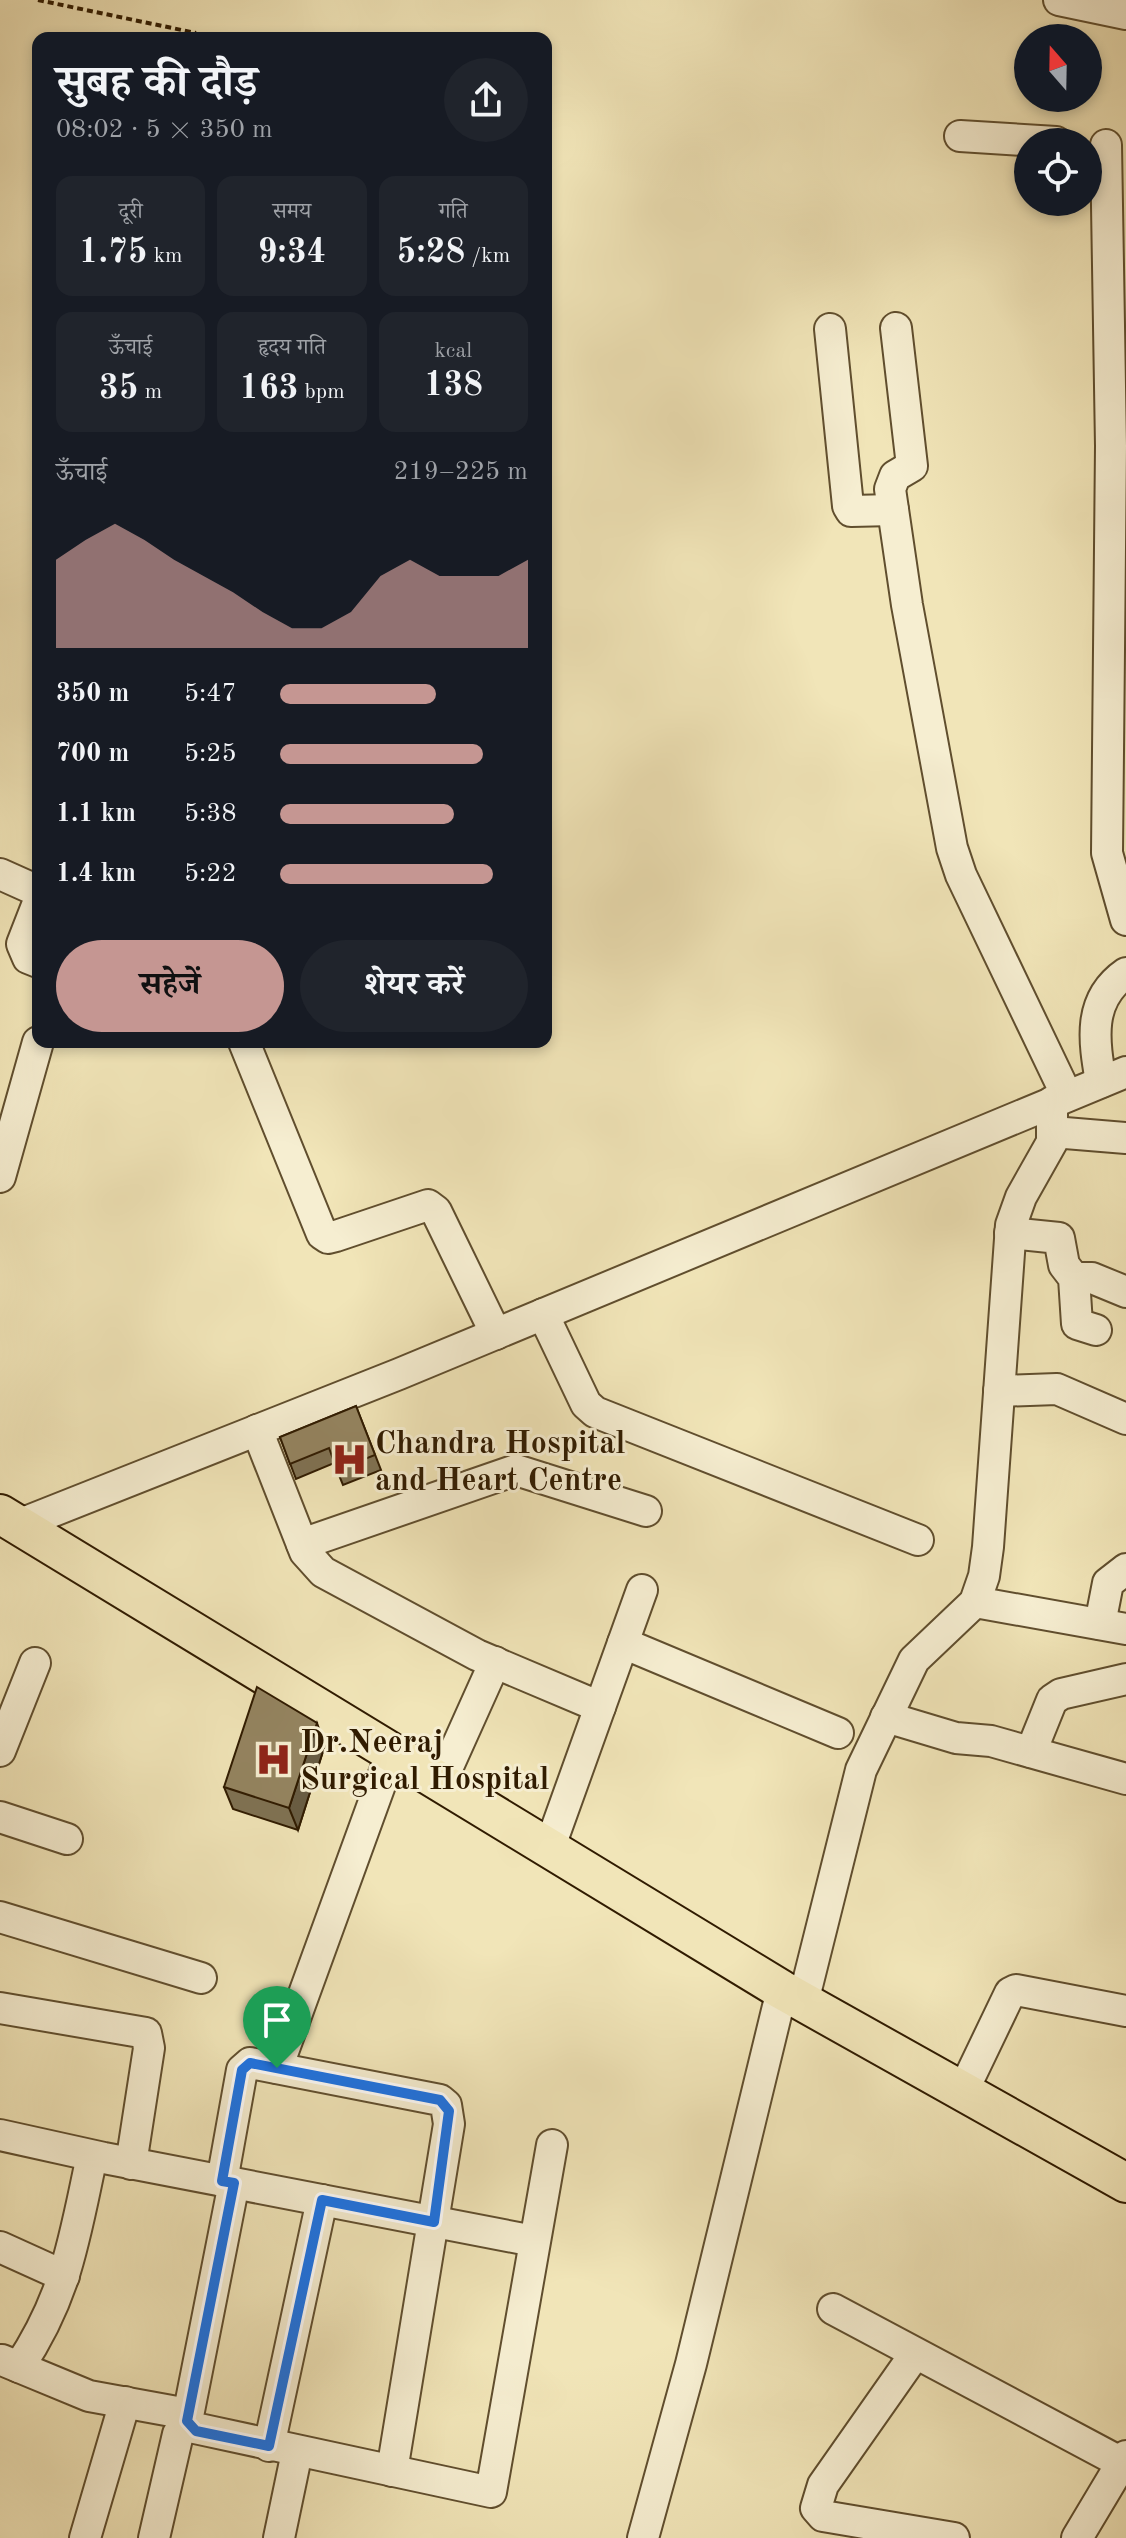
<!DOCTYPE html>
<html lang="hi">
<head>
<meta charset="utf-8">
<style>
	body { margin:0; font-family:"Old Standard TT","Noto Serif Devanagari",serif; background:#20242c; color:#f1f3f6; height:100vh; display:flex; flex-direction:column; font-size:30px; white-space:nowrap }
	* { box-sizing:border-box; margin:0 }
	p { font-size:26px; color:#9ea1a6 }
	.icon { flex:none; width:44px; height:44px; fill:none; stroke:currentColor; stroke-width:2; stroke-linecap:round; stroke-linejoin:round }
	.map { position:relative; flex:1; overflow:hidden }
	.details { position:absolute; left:32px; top:32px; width:520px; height:1016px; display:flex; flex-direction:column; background:#171b24; border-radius:16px; box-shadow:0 4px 12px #0003 }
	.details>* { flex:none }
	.needle { width:52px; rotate:340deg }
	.buttons { position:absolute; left:1014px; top:24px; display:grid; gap:16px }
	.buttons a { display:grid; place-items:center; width:88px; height:88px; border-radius:50%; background:#171b24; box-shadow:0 4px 12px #0003; font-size:40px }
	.pin { position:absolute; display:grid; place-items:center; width:68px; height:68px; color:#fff; margin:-82px -34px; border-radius:50% 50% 50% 0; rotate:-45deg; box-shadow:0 0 8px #0007 }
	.pin .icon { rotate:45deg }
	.round { display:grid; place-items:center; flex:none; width:84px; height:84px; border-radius:42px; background:#20242c }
	.headline { display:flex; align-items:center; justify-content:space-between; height:136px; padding:0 24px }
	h1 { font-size:44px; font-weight:700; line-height:60px }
	.metrics { display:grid; grid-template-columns:repeat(3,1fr); gap:12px; height:136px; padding:8px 24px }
	.metrics div { display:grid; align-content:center; border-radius:16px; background:#20242c; text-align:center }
	.metrics b { font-size:34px; font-weight:700 }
	.metrics small { font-size:22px; font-weight:400 }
	.metrics p { font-size:22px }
	.chart { height:224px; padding:16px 24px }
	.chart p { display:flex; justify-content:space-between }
	.chart svg { width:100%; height:144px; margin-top:8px; fill:#c59692; opacity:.7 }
	.cta { display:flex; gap:16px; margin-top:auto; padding:16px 24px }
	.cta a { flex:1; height:92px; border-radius:48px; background:#c59692; color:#111; font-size:32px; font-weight:700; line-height:92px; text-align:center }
	.cta a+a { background:#20242c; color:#f1f3f6 }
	ul { padding:0 24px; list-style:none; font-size:26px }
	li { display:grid; grid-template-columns:128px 96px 1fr; align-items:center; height:60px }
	li i { height:20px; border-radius:10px; background:#c59692 }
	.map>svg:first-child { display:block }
</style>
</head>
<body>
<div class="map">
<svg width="1126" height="2538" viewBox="0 0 1126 2538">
	<rect width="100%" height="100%" fill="#f1e5b8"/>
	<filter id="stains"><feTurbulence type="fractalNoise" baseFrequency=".0025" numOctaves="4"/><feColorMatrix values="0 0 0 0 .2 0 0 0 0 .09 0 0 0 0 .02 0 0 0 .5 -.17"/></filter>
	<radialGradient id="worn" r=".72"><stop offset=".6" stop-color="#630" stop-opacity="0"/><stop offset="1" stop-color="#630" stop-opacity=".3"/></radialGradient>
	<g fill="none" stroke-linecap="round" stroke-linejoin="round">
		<defs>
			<g id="minor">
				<path d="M1059 0 1126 14"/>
				<path d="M960 136 1056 142"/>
				<path d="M1106 145 1111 446 1107 853 1126 920"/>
				<path d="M896 328 912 466 895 476 890 489 907 605 952 848 961 875 1067 1096"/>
				<path d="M830 329 848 506 851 511 893 510"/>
				<path d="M0 874 38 891"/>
				<path d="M38 903 22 944 28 958 38 962"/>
				<path d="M244 1042 322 1234 328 1238 336 1236 428 1205 436 1211 496 1334"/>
				<path d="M1101 1082C1094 1041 1087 1000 1126 973"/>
				<path d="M1053 1132 1126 1138"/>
				<path d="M0 1177 38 1042"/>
				<path d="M1010 1233 1059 1238 1064 1265 1074 1278 1077 1324 1096 1330"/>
				<path d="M1074 1278H1092L1126 1292"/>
				<path d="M543 1314 586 1404 595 1412 918 1540"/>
				<path d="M999 1391 1057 1389 1126 1419"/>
				<path d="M257 1430 305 1552 323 1572 477 1655 600 1707"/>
				<path d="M18 1525 399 1374 1126 1072"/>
				<path d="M302 1544 516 1470 646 1511"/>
				<path d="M975 1602 1126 1629"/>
				<path d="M1100 1624 1108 1583 1126 1569"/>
				<path d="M623 1643 838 1733"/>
				<path d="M886 1717 956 1738 991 1741 1126 1779"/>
				<path d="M0 1751 35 1663"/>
				<path d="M1031 1752 1052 1700 1061 1694 1126 1679"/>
				<path d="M441 1782 495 1662"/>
				<path d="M0 1817 67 1839"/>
				<path d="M549 1849 642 1590"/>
				<path d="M0 1917 201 1978"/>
				<path d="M803 2002 861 1770 914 1660 975 1602 984 1576 988 1547 1011 1225 1021 1197 1052 1142V1102"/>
				<path d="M0 2008 146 2033 149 2048 131 2164"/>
				<path d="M277 2068 392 1752"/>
				<path d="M963 2091 1010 1993 1016 1990 1126 2011"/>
				<path d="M0 2135 104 2158 534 2241"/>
				<path d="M222 2181 242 2070 250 2063 440 2100 446 2105 449 2124 392 2471"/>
				<path d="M234 2183 187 2421 190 2427 491 2492 552 2145"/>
				<path d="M0 2247 64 2276"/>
				<path d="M833 2309 1122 2463"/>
				<path d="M915 2354 823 2485 816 2508 823 2516 954 2538"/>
				<path d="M2 2360 89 2396 188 2414"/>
				<path d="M19 2367C67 2295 74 2239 92 2156"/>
				<path d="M269 2446 322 2200"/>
				<path d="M85 2538 125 2402"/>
				<path d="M154 2538 178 2434 187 2421"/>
				<path d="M279 2538 297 2452"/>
				<path d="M643 2538 691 2364 782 1990"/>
				<path d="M1077 2538 1126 2456"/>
			</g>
			<path id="major" d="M0 1514 782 1990 1126 2183"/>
		</defs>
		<use href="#minor" stroke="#604e2e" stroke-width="34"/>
		<use href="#major" stroke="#301b00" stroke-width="42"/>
		<path stroke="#301b00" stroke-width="4" stroke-dasharray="6 4" stroke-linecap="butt" d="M38 0 196 33"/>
		<use href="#minor" stroke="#f6eed1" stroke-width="30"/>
		<use href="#major" stroke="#f1e5b8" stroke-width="38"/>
	</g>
	<g fill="#7f7253" stroke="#301b00" stroke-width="2">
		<path d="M356 1406 381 1470 343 1485 334 1463 296 1479 280 1437Z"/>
		<path d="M325 1745 298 1830 233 1809 224 1787Z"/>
	</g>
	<path fill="#685c43" stroke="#301b00" stroke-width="2" d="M317 1723 325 1745 298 1830 289 1808Z"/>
	<g fill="#948460" stroke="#301b00" stroke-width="2">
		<path d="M356 1406 375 1455 337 1470 329 1448 290 1464 280 1437Z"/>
		<path d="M257 1687 317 1723 289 1808 224 1787Z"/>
	</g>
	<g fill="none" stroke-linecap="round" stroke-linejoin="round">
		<defs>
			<path id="route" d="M250 2063 440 2100 449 2111 434 2222 322 2200 269 2446 196 2431 187 2421 234 2183 222 2181 242 2070Z"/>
		</defs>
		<use href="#route" stroke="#fff" stroke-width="16"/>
		<use href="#route" stroke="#1a73e8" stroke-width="10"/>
	</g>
	<defs>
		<symbol id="hospital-bare" viewBox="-9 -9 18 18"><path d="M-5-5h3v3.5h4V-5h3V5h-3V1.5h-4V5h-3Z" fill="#8f2418" stroke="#f6eed1" stroke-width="2.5" paint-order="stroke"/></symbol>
	</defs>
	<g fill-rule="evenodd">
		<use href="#hospital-bare" x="324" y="1434" width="51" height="51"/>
		<use href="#hospital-bare" x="248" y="1734" width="51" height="51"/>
	</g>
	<g text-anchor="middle" stroke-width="6" stroke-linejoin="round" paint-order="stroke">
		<g font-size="32" font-weight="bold" fill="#301b00" stroke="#f6eed1" text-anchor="start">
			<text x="375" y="1453">Chandra Hospital<tspan x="375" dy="37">and Heart Centre</tspan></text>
			<text x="300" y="1752">Dr.Neeraj<tspan x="300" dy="37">Surgical Hospital</tspan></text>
		</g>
	</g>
	<rect width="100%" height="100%" filter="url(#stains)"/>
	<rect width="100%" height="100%" fill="url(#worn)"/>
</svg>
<div class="buttons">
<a><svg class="needle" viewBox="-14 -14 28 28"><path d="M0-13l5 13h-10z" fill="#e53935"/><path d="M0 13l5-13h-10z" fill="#9ea1a6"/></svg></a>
<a><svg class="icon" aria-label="locate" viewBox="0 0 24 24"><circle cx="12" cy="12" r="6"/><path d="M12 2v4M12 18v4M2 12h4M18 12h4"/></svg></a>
</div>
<div class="pin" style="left:277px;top:2068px;background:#1e9e55"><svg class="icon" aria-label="arrive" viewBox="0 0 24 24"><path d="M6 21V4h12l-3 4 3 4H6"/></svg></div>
<section class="details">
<div class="headline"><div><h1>सुबह की दौड़</h1><p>08:02 · 5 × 350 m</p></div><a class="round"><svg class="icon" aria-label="share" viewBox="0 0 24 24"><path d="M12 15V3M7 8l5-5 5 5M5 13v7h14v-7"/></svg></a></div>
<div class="metrics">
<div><p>दूरी</p><b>1.75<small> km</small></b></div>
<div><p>समय</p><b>9:34</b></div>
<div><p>गति</p><b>5:28<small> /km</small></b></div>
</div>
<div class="metrics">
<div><p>ऊँचाई</p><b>35<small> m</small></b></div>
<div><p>हृदय गति</p><b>163<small> bpm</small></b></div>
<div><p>kcal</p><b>138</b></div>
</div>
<div class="chart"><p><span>ऊँचाई</span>219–225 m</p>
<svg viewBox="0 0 160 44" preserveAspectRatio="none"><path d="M0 44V17L10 11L20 6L30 11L40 17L50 22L60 27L70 33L80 38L90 38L100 33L110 22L120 17L130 22L140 22L150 22L160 17V44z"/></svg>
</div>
<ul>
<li><b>350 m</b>5:47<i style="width:63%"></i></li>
<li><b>700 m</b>5:25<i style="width:82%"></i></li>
<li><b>1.1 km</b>5:38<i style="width:70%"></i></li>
<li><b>1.4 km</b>5:22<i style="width:86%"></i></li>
</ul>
<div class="cta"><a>सहेजें</a><a>शेयर करें</a></div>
</section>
</div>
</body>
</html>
